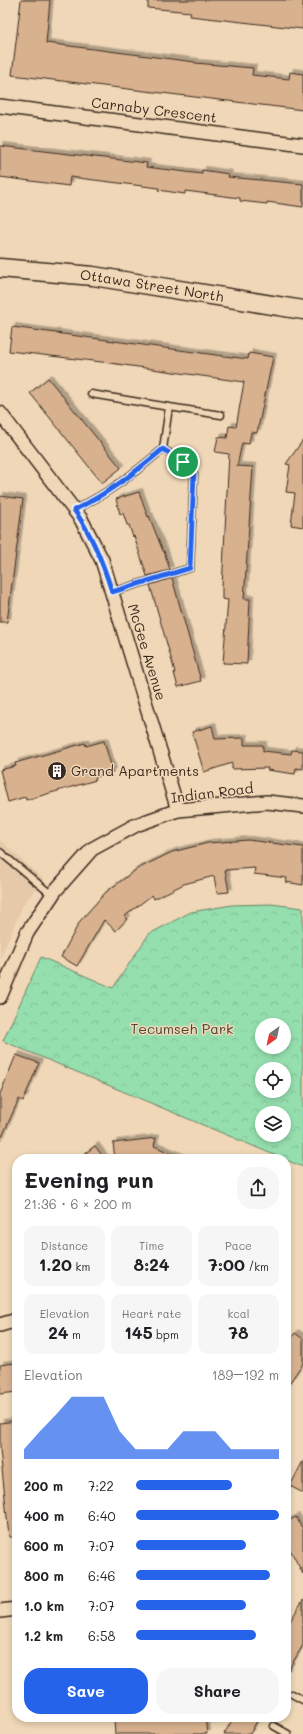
<!DOCTYPE html>
<html lang="en">
<head>
<meta charset="utf-8">
<style>
	body { margin:0; font-family:Mali,sans-serif; background:#f6f6f6; color:#202124; height:100vh; display:flex; flex-direction:column; font-size:15px; white-space:nowrap }
	* { box-sizing:border-box; margin:0 }
	p { font-size:13px; color:#757577 }
	.icon { flex:none; width:22px; height:22px; fill:none; stroke:currentColor; stroke-width:2; stroke-linecap:round; stroke-linejoin:round }
	.map { position:relative; flex:1; overflow:hidden }
	.details { position:absolute; left:12px; top:1154px; width:279px; height:568px; display:flex; flex-direction:column; background:#fff; border-radius:16px; box-shadow:0 2px 6px #0003 }
	.details>* { flex:none }
	.needle { width:26px; rotate:213deg }
	.fabs { position:absolute; left:255px; top:1018px; display:grid; gap:8px }
	.fabs a { display:grid; place-items:center; width:36px; height:36px; border-radius:50%; background:#fff; box-shadow:0 2px 6px #0003; font-size:20px }
	.pin { position:absolute; display:grid; place-items:center; width:34px; height:34px; color:#fff; margin:-17px; border:2px solid #fff; border-radius:50%; box-shadow:0 1px 4px #0007 }
	.round { display:grid; place-items:center; flex:none; width:42px; height:42px; border-radius:16px; background:#f6f6f6 }
	.headline { display:flex; align-items:center; justify-content:space-between; height:68px; padding:0 12px }
	h1 { font-size:22px; font-weight:700; line-height:30px }
	.figures { display:grid; grid-template-columns:repeat(3,1fr); gap:6px; height:68px; padding:4px 12px }
	.figures div { display:grid; align-content:center; border-radius:10px; background:#f6f6f6; text-align:center }
	.figures b { font-size:17px; font-weight:700 }
	.figures small { font-size:11px; font-weight:400 }
	.figures p { font-size:11px }
	.chart { height:112px; padding:8px 12px }
	.chart p { display:flex; justify-content:space-between }
	.chart svg { width:100%; height:72px; margin-top:4px; fill:#2563eb; opacity:.7 }
	.action { display:flex; gap:8px; margin-top:auto; padding:8px 12px }
	.action a { flex:1; height:46px; border-radius:16px; background:#2563eb; color:#fff; font-size:16px; font-weight:700; line-height:46px; text-align:center }
	.action a+a { background:#f6f6f6; color:#202124 }
	ul { padding:0 12px; list-style:none; font-size:13px }
	li { display:grid; grid-template-columns:64px 48px 1fr; align-items:center; height:30px }
	li i { height:10px; border-radius:5px; background:#2563eb }
	.map>svg:first-child { display:block }
</style>
</head>
<body>
<div class="map">
<svg width="303" height="1734" viewBox="0 0 303 1734">
	<defs>
		<pattern id="forest-crowns" width="20" height="18" patternUnits="userSpaceOnUse"><rect width="20" height="18" fill="#95dfaf"/><path d="M2 6a3 3 0 1 1 6 0M12 15a3 3 0 1 1 6 0" fill="none" stroke="#81c096"/></pattern>
		<filter id="shadow"><feDropShadow dx="3.5" dy="-3.5" stdDeviation="0" flood-color="#0004"/></filter>
	</defs>
	<rect width="100%" height="100%" fill="#efd7b7"/>
	<filter id="ink" filterUnits="userSpaceOnUse"><feTurbulence type="fractalNoise" baseFrequency=".025" numOctaves="2"/><feDisplacementMap in="SourceGraphic" scale="8" xChannelSelector="R" yChannelSelector="G"/><feConvolveMatrix kernelMatrix="1 2 1 2 8 2 1 2 1" color-interpolation-filters="sRGB"/></filter>
	<g filter="url(#ink)">
		<path fill="#e5c9a8" d="M0 840 43 879 23 905 0 958Z"/>
		<path fill="url(#forest-crowns)" stroke="#688466" fill-rule="evenodd" d="M271 904 303 908V1167L3 1041 41 957 113 988 149 934 191 912 232 905ZM262 1025H284V1047H262ZM262 1069H284V1091H262ZM262 1113H284V1135H262Z"/>
		<g fill="#d8b18f" stroke="#3b2a1e" filter="url(#shadow)">
			<path d="M21 0H50L46 43 195 62V63L253 68 252 75 289 79 290 72 303 74V110L12 75Z"/>
			<path d="M148 0H303V29L190 16 191 12 148 8Z"/>
			<path d="M0 146 147 163 146 167 202 174V170L229 174 228 177 303 184V207L267 202V204L240 201V198L185 191V194L158 190 159 188 70 177 69 186 0 177Z"/>
			<path d="M12 327 216 355 248 359 249 353 273 357 257 433 251 432 249 444 242 443 237 466 253 467 244 599H250L247 664 223 663 228 600 222 599V587L229 454 215 452 218 437 227 438 229 426 236 427 244 382 110 363 9 351Z"/>
			<path d="M48 378 121 468 102 483 30 393Z"/>
			<path d="M303 440V527L291 525 295 493 286 492 290 465 286 464Z"/>
			<path d="M139 492 148 517 149 516 163 551H164L170 570 147 576 134 536 133 537 129 525H127L123 513 120 514 116 499Z"/>
			<path d="M0 496 23 499 7 622H0Z"/>
			<path d="M172 578 201 681 178 687 174 673 175 672 150 585Z"/>
			<path d="M212 726 215 739 244 738V745H263V751L291 754 292 750 303 751V769L296 768 295 774 267 770 268 768 232 769V763L204 772 192 732Z"/>
			<path d="M104 741 113 772 95 777 96 780 26 800 25 797 8 802 0 770 16 766 15 763 85 743 86 746Z"/>
			<path d="M248 840 303 847V885L286 882 287 878 254 874 255 868 225 870 229 892 217 893 214 876 184 884 154 899 152 895 125 916 127 919 116 931 104 920 77 966 61 957 80 921 106 892 137 869 172 852 208 843Z"/>
			<path d="M16 1055 39 1063 23 1101 19 1099 0 1141V1094Z"/>
			<path d="M156 1138 154 1146 184 1159H115L113 1143Z"/>
			<path d="M95 1146 105 1159H78Z"/>
			<path d="M295 1333 303 1339V1363L286 1388V1345Z"/>
			<path d="M15 1363 17 1392 0 1394V1365Z"/>
			<path d="M17 1421V1537H9L0 1449V1423Z"/>
			<path d="M303 1461V1493L290 1486Z"/>
			<path d="M296 1517 303 1529V1574L286 1542V1522Z"/>
			<path d="M303 1600V1645L286 1674V1628Z"/>
			<path d="M152 1717H205L207 1734H115L114 1720Z"/>
			<path d="M234 1717H259L250 1734H224Z"/>
		</g>
		<g fill="none" stroke-linecap="round" stroke-linejoin="round">
			<defs>
				<g id="lane">
					<path d="M91 394 169 407 163 449"/>
					<path d="M169 407 221 415"/>
					<path d="M74 510C109 493 133 474 163 449L183 461 194 474 190 568 112 592"/>
					<path d="M0 852 52 895"/>
					<path d="M292 1694 303 1700"/>
					<path d="M274 1726 288 1734"/>
				</g>
				<g id="street">
					<path d="M0 106 303 145"/>
					<path d="M0 413 81 519 102 560 178 810"/>
					<path d="M0 997 27 933 55 891 92 849 136 825 178 810 267 802 303 806"/>
					<path d="M0 1325 17 1320"/>
					<path d="M0 1611 17 1609"/>
				</g>
				<g id="secondary">
					<path id="s1" d="M0 268 93 276 303 310"/>
				</g>
			</defs>
			<use href="#lane" stroke="#3b2a1e" stroke-width="9"/>
			<use href="#street" stroke="#3b2a1e" stroke-width="16"/>
			<use href="#secondary" stroke="#3b2a1e" stroke-width="21"/>
			<use href="#lane" stroke="#efd7b7" stroke-width="6"/>
			<use href="#street" stroke="#efd7b7" stroke-width="13"/>
			<use href="#secondary" stroke="#efd7b7" stroke-width="18"/>
		</g>
	</g>
	<g fill="none" stroke-linecap="round" stroke-linejoin="round" filter="url(#ink)">
		<defs>
			<path id="route" d="M163 449 183 462 194 474 190 568 112 592C103 563 92 534 74 510 109 493 133 474 163 449Z"/>
		</defs>
		<use href="#route" stroke="#fff" stroke-width="8"/>
		<use href="#route" stroke="#2563eb" stroke-width="5"/>
	</g>
	<defs>
		<symbol id="building-disc" viewBox="-11 -11 22 22"><circle r="9.5" fill="#3b2a1e" stroke="#efd7b7"/><path d="M-4-6H4V6H1V3H-1V6H-4ZM-2.5-4.3h1.7v1.8h-1.7ZM.8-4.3h1.7v1.8H.8ZM-2.5-1h1.7V.8h-1.7ZM.8-1h1.7V.8H.8Z" fill="#fff"/></symbol>
	</defs>
	<g fill-rule="evenodd">
		<use href="#building-disc" x="46" y="760" width="22" height="22"/>
	</g>
	<g text-anchor="middle" stroke-width="3" stroke-linejoin="round" paint-order="stroke">
		<g font-size="14" fill="#3b2a1e" stroke="#efd7b7">
			<text transform="translate(154 110) rotate(7)" y="5">Carnaby Crescent</text>
			<text dy="5" stroke="none"><textPath href="#s1" startOffset="153">Ottawa Street North</textPath></text>
			<text transform="translate(147 652) rotate(73)" y="5">McGee Avenue</text>
			<text transform="translate(212 793) rotate(-7)" y="5">Indian Road</text>
		</g>
		<g font-size="14" fill="#3b2a1e" stroke="#efd7b7" text-anchor="start">
			<text x="71" y="776">Grand Apartments</text>
		</g>
		<g font-size="14" fill="#484534" stroke="#efd7b7">
			<text x="182" y="1034">Tecumseh Park</text>
		</g>
	</g>
</svg>
<div class="fabs">
<a><svg class="needle" viewBox="-14 -14 28 28"><path d="M0-13l5 13h-10z" fill="#e53935"/><path d="M0 13l5-13h-10z" fill="#757577"/></svg></a>
<a><svg class="icon" aria-label="locate" viewBox="0 0 24 24"><circle cx="12" cy="12" r="6"/><path d="M12 2v4M12 18v4M2 12h4M18 12h4"/></svg></a>
<a><svg class="icon" aria-label="layers" viewBox="0 0 24 24"><path d="M12 4l9 5-9 5-9-5zM3 14l9 5 9-5"/></svg></a>
</div>
<div class="pin" style="left:183px;top:462px;background:#1e9e55"><svg class="icon" aria-label="arrive" viewBox="0 0 24 24"><path d="M6 21V4h12l-3 4 3 4H6"/></svg></div>
<section class="details">
<div class="headline"><div><h1>Evening run</h1><p>21:36 · 6 × 200 m</p></div><a class="round"><svg class="icon" aria-label="share" viewBox="0 0 24 24"><path d="M12 15V3M7 8l5-5 5 5M5 13v7h14v-7"/></svg></a></div>
<div class="figures">
<div><p>Distance</p><b>1.20<small> km</small></b></div>
<div><p>Time</p><b>8:24</b></div>
<div><p>Pace</p><b>7:00<small> /km</small></b></div>
</div>
<div class="figures">
<div><p>Elevation</p><b>24<small> m</small></b></div>
<div><p>Heart rate</p><b>145<small> bpm</small></b></div>
<div><p>kcal</p><b>78</b></div>
</div>
<div class="chart"><p><span>Elevation</span>189–192 m</p>
<svg viewBox="0 0 160 44" preserveAspectRatio="none"><path d="M0 44V38L10 27L20 17L30 6L40 6L50 6L60 27L70 38L80 38L90 38L100 27L110 27L120 27L130 38L140 38L150 38L160 38V44z"/></svg>
</div>
<ul>
<li><b>200 m</b>7:22<i style="width:67%"></i></li>
<li><b>400 m</b>6:40<i style="width:100%"></i></li>
<li><b>600 m</b>7:07<i style="width:77%"></i></li>
<li><b>800 m</b>6:46<i style="width:94%"></i></li>
<li><b>1.0 km</b>7:07<i style="width:77%"></i></li>
<li><b>1.2 km</b>6:58<i style="width:84%"></i></li>
</ul>
<div class="action"><a>Save</a><a>Share</a></div>
</section>
</div>
</body>
</html>
